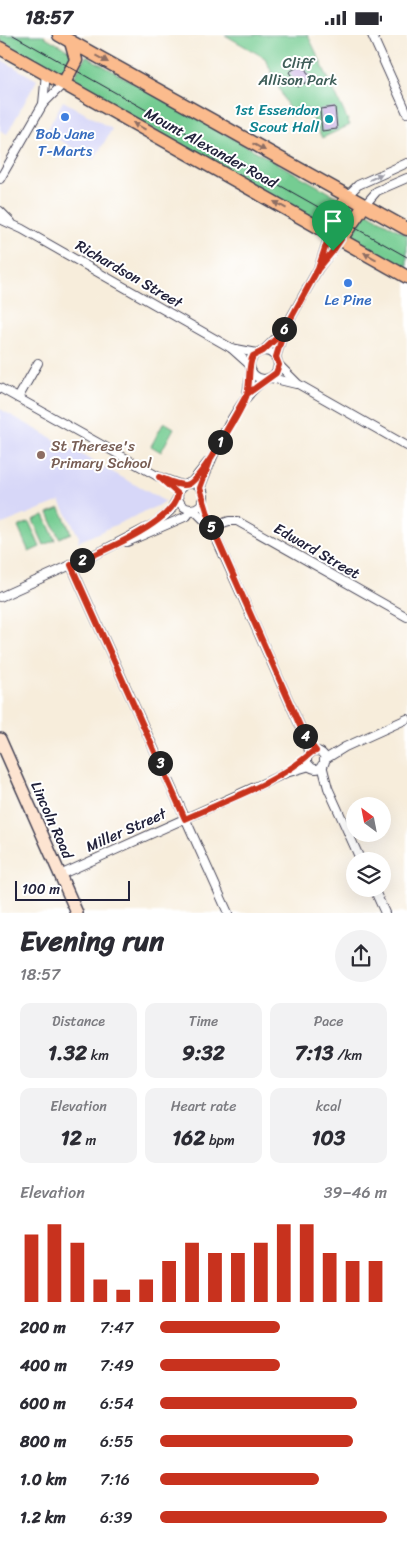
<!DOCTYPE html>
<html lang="en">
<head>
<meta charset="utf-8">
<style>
	body { margin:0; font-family:Sriracha,sans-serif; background:#f2f2f3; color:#2b2b33; height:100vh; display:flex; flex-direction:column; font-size:19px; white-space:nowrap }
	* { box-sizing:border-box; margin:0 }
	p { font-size:16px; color:#7c7c81 }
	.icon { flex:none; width:28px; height:28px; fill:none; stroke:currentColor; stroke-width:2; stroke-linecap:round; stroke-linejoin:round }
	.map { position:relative; height:878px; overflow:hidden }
	.drawer { display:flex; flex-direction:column; background:#fff; flex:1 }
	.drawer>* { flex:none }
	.needle { width:32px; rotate:328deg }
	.tools { position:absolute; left:346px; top:762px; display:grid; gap:10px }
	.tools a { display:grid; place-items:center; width:45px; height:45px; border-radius:50%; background:#fff; box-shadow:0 5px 20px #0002; font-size:25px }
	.scale { position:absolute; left:15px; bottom:12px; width:115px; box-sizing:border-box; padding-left:5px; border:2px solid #22223b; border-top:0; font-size:14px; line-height:18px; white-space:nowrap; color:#22223b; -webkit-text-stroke:4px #fff; paint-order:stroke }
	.pin { position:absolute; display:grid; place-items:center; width:42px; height:42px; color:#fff; margin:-51px -21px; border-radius:50% 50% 50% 0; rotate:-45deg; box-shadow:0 0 5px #0007 }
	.pin .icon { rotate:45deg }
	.km { position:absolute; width:25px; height:25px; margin:-12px; border-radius:50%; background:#222; color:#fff; font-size:14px; line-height:25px; text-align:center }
	.round { display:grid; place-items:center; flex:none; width:52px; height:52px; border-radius:26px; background:#f2f2f3 }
	.summary { display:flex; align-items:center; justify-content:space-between; height:85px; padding:0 20px }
	h1 { font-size:28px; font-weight:800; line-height:38px }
	.figures { display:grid; grid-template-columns:repeat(3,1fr); gap:8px; height:85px; padding:5px 20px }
	.figures div { display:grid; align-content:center; border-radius:10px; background:#f2f2f3; text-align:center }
	.figures b { font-size:21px; font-weight:800 }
	.figures small { font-size:14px; font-weight:400 }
	.figures p { font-size:14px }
	.chart { height:140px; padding:10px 20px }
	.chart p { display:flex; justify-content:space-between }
	.chart svg { width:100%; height:90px; margin-top:5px; stroke:#c8321e; stroke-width:6 }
	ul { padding:0 20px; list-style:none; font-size:16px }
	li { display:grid; grid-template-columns:80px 60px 1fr; align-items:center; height:38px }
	li i { height:12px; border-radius:6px; background:#c8321e }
	.status { display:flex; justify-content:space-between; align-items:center; height:35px; padding:0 25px; background:#fff; direction:ltr }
	.status svg { height:14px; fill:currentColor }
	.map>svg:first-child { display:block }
</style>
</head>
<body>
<div class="status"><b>18:57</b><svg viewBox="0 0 49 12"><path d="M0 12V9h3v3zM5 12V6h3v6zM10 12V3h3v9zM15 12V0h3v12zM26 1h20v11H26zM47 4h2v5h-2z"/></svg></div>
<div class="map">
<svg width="407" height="878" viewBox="0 0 407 878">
	<rect width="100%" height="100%" fill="#fff"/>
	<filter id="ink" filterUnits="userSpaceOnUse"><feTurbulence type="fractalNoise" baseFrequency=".02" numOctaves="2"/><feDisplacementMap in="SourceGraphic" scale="10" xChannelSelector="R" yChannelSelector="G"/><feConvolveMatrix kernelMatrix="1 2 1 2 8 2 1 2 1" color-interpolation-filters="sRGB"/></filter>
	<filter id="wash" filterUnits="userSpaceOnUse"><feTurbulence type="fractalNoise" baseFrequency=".0096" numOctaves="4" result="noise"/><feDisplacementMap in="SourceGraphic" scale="20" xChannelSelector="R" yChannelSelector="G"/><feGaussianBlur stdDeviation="1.12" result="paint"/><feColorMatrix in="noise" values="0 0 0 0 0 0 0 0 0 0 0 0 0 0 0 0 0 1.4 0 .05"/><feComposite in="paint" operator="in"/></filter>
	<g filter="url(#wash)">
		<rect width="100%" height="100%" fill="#f7eddb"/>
		<g fill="#d7d7f8">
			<path d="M0 24 37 45 7 99 0 95Z"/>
			<path d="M63 66 112 94 94 125 46 97Z"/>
			<path d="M0 374 166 467 78 507 79 502 60 466 0 490Z"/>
		</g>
		<g fill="#74cc92" stroke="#4b7766">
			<path d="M0 0H42L73 18 60 40 0 5Z"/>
			<path d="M225 0H308L350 90 322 103 308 74 292 81 265 23Z"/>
			<path d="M86 21 341 164 328 193 71 48Z"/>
			<path d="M366 177 407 200V237L348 204Z"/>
			<path d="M164 387 174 393 161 417 151 411Z"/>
			<path d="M60 473 71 498 59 503 48 478Z"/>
			<path d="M44 480 55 505 44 510 33 485Z"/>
			<path d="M29 487 40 512 29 517 18 492Z"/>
		</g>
		<g id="blocks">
			<g fill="#bfa2df">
				<path d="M303 29 311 45 298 52 289 37Z"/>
				<path d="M335 72 337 94 322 96 320 74Z"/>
			</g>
		</g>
	</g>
	<g filter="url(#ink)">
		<use href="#blocks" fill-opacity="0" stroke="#424053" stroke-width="1"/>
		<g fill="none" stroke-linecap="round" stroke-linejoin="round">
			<defs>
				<g id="minor">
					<path d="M372 0 407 78"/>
					<path d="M43 69 46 38"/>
					<path d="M0 144 43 69 64 48"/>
					<path d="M347 161 358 150 407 128"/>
					<path d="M364 171 377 156 407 143"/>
					<path d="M0 176 11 187"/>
					<path d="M0 184 22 194 231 313 250 330"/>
					<path d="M319 232 330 198"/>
					<path d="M231 313 257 318"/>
					<circle cx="264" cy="330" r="14"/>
					<path d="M263 316 282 297"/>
					<path d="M276 322 284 295 318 234 341 204"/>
					<path d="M279 330 298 349 407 411"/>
					<path d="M271 343 296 349"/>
					<path d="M0 353 159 442 184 451"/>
					<path d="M247 359 251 336"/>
					<path d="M18 363 38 328"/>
					<circle cx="191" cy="461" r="13"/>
					<path d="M190 449 208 427"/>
					<path d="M200 453C214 418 234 366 266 344"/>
					<path d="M202 466 211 492 304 700 310 719"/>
					<path d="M193 474 210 491"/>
					<path d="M211 492 229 486H237L407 582"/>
					<path d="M127 507 187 481 192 474"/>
					<path d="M71 530 228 878"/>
					<path d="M0 562 104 515 156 488 170 476 178 462"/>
					<circle cx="316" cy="725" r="9"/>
					<path d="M324 725 345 712 407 684"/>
					<path d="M322 730 328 753 361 826"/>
					<path d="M60 840 286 738 310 731"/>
					<path d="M374 854 385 878"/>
				</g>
				<path id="secondary" d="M0 704 77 878"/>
				<g id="primary">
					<path d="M59 0 407 194"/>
					<path d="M0 13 407 242"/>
					<path d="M64 48 76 25 71 7"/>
					<path d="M330 198 347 161"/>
					<path d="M341 204 364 171"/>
				</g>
			</defs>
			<use href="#minor" stroke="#424053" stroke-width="10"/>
			<use href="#secondary" stroke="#424053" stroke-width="14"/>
			<use href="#primary" stroke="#424053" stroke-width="15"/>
			<use href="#minor" stroke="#fff" stroke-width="8"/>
			<use href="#secondary" stroke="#fde4d1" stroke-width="11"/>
			<use href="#primary" stroke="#fbbb8d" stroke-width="12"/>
			<path stroke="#22223b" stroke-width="1" d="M13 0 407 222"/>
		</g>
		<defs><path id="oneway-solid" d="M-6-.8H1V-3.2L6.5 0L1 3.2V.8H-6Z" transform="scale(1.25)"/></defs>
		<g fill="#8e6e64">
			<use href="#oneway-solid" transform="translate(102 24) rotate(29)"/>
			<use href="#oneway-solid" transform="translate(139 91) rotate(-151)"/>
			<use href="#oneway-solid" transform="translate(259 112) rotate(29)"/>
			<use href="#oneway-solid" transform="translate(280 170) rotate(-151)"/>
			<use href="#oneway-solid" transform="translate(370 221) rotate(-151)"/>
		</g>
		<use fill="#9c9ca7" href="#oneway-solid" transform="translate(376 142) rotate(-25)"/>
	</g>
	<g fill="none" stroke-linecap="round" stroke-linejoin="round" filter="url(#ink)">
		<defs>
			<path id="route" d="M333 216 318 234 284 296 263 316 253 321C247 332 251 346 247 359 243 374 201 443 189 449 181 453 167 445 159 442L178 459C174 488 98 518 71 530L185 784C228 764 278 748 312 717L316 716 304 700 212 492 200 453 212 421 247 359 276 338 279 330 276 322 284 296 318 234 330 198 341 204 333 216"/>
		</defs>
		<use href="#route" stroke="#fff" stroke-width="10"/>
		<use href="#route" stroke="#c8321e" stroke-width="6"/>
	</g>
	<g fill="#3f7fe0" stroke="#fff" stroke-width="2">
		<circle cx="65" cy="82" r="5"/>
		<circle cx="348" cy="248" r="5"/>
	</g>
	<circle fill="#0f9aa8" stroke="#fff" stroke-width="2" cx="329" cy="84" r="5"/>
	<circle fill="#8d6e63" stroke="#fff" stroke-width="2" cx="41" cy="420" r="5"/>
	<g text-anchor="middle" stroke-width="4" stroke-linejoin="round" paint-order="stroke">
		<g font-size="15" fill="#3f5e59" stroke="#fff">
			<text x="298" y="33">Cliff<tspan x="298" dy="17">Allison Park</tspan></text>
		</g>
		<g font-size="15" fill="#0d838f" stroke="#fff" text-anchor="end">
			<text x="319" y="80">1st Essendon<tspan x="319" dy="17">Scout Hall</tspan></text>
		</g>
		<g font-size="15" fill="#366cbe" stroke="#fff">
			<text x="65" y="104">Bob Jane<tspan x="65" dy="17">T-Marts</tspan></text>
			<text x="348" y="270">Le Pine</text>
		</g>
		<g font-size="15" fill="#22223b" stroke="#fff">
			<text transform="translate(211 113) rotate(29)" y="5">Mount Alexander Road</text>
			<text transform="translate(129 239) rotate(30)" y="5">Richardson Street</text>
			<text transform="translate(317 516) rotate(30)" y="5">Edward Street</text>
			<text transform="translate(52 785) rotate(66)" y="5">Lincoln Road</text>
			<text transform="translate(126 795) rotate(-24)" y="5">Miller Street</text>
		</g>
		<g font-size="15" fill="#785e54" stroke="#fff" text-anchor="start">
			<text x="51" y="416">St Therese's<tspan x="51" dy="17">Primary School</tspan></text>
		</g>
	</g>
</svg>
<div class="tools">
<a><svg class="needle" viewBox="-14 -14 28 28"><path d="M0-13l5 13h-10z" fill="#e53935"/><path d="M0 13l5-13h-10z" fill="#7c7c81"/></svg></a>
<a><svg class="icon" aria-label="layers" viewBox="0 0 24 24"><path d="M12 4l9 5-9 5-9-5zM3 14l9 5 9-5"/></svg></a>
</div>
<div class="scale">100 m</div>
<div class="pin" style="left:333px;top:216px;background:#1e9e55"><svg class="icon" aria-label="arrive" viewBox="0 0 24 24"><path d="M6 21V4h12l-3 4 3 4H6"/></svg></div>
<b class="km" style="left:220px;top:407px">1</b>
<b class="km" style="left:82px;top:525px">2</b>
<b class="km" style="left:160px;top:728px">3</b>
<b class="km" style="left:305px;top:701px">4</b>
<b class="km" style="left:211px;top:492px">5</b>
<b class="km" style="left:284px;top:294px">6</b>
</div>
<section class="drawer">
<div class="summary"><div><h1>Evening run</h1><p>18:57</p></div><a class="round"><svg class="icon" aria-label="share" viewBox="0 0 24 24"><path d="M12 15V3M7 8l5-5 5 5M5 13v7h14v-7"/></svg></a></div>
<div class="figures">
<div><p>Distance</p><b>1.32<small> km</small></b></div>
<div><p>Time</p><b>9:32</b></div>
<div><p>Pace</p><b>7:13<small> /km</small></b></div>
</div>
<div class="figures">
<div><p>Elevation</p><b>12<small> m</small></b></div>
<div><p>Heart rate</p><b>162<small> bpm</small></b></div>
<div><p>kcal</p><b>103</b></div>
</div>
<div class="chart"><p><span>Elevation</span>39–46 m</p>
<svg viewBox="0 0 160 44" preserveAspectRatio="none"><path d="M5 44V11M15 44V6M25 44V15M35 44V33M45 44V38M55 44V33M65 44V24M75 44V15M85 44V20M95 44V20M105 44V15M115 44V6M125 44V6M135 44V20M145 44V24M155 44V24"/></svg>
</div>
<ul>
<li><b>200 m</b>7:47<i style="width:53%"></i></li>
<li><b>400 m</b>7:49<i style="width:53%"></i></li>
<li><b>600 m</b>6:54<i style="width:87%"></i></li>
<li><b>800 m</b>6:55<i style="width:85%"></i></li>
<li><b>1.0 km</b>7:16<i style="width:70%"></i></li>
<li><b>1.2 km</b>6:39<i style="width:100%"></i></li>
</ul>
</section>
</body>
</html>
